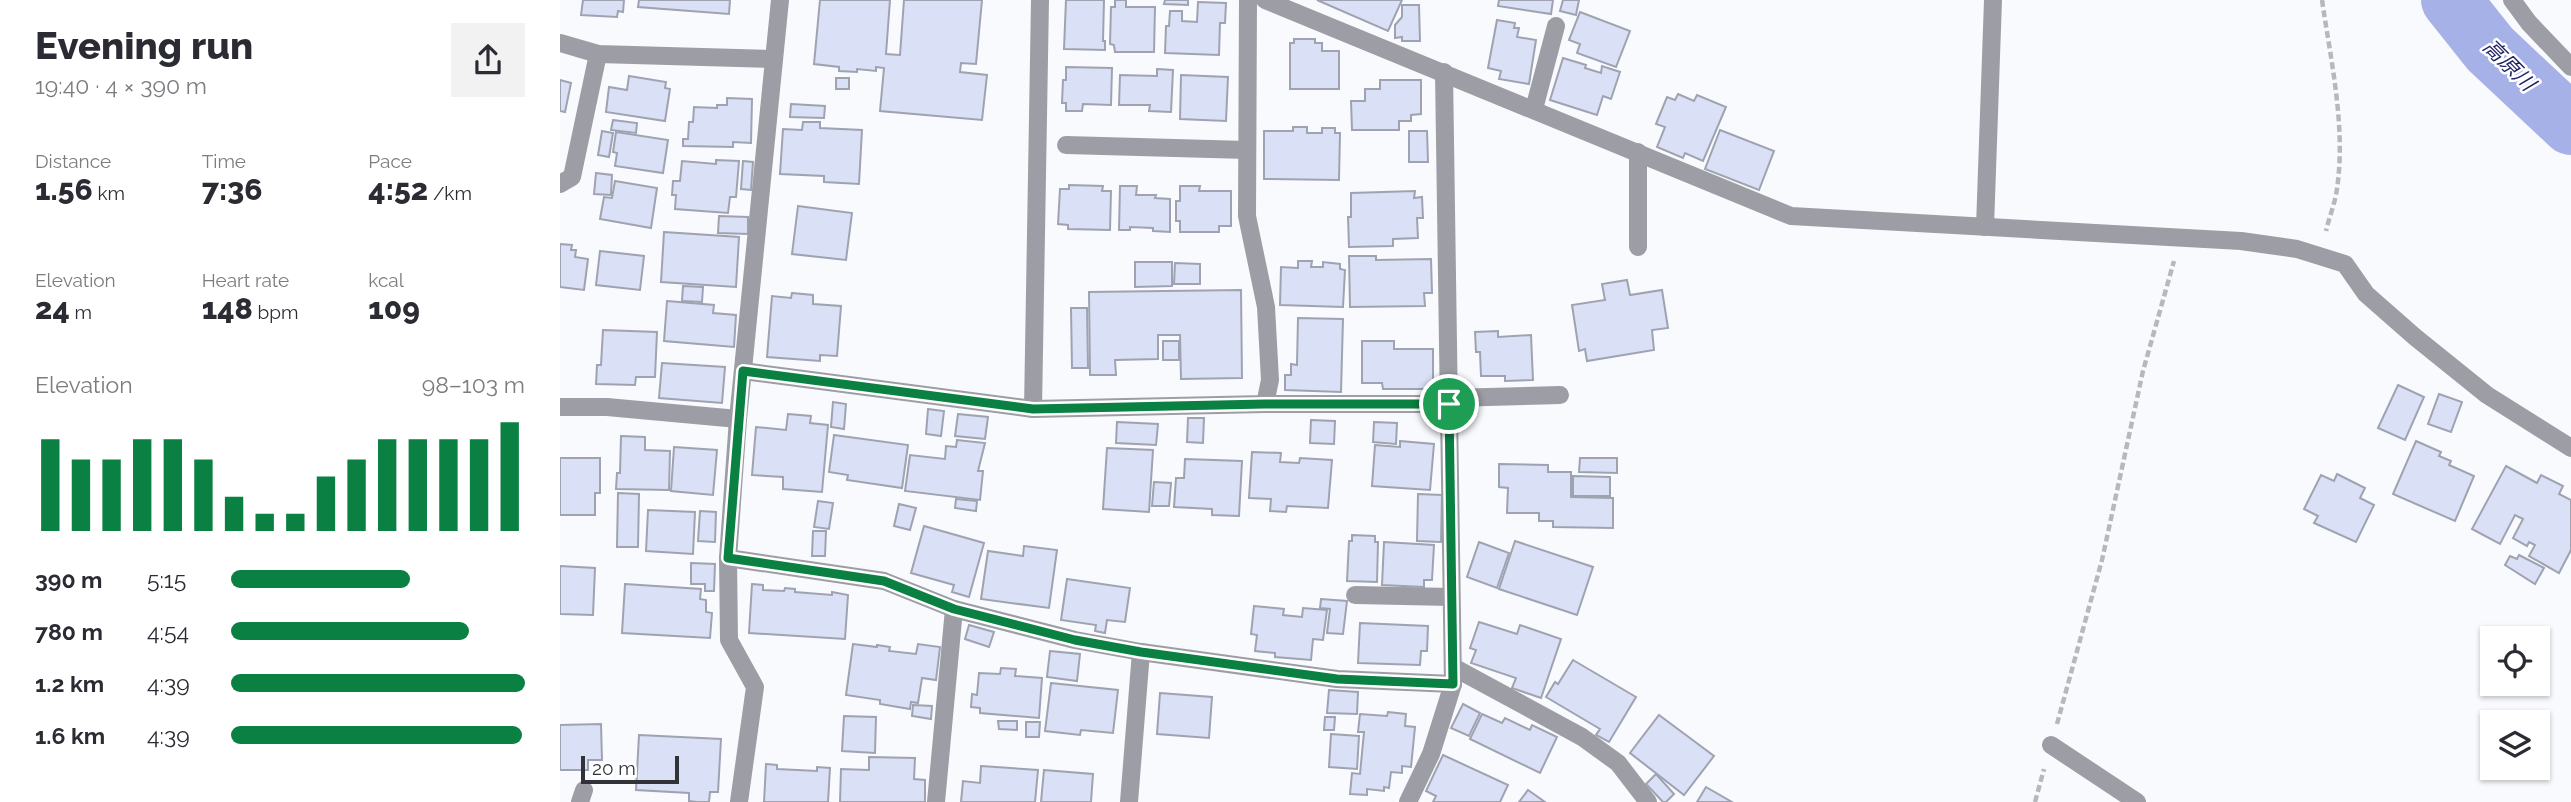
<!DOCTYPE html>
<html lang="en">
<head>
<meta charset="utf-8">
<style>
	body { margin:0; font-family:Raleway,"Noto Sans JP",sans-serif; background:#f2f2f3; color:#2b2b33; height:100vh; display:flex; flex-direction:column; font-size:26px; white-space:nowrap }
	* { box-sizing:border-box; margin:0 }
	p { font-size:23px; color:#7c7c81 }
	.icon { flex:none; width:38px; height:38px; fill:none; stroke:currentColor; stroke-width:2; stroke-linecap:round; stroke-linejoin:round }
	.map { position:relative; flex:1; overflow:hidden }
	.drawer { display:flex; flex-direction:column; background:#fff; width:560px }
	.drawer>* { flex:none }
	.tools { position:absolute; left:1920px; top:626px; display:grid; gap:14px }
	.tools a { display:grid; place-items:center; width:70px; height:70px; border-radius:0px; background:#fff; box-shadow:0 2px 5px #0004; font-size:35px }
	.scale { position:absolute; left:21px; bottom:18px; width:98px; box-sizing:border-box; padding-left:7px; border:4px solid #323339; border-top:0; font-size:19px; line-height:24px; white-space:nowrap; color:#323339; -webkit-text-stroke:5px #fff; paint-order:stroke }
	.pin { position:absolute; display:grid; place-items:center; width:60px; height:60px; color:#fff; margin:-30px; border:4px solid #fff; border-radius:50%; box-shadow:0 2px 7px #0007 }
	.round { display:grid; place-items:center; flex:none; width:74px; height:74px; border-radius:0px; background:#f2f2f3 }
	.headline { display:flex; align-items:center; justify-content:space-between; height:119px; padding:0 35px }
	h1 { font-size:38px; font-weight:800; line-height:52px }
	.stats { display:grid; grid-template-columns:repeat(3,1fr); gap:10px; height:119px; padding:7px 35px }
	.stats div { display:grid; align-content:center }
	.stats b { font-size:30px; font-weight:800 }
	.stats small { font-size:19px; font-weight:400 }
	.stats p { font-size:19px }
	.chart { height:196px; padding:14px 35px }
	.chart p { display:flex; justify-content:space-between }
	.chart svg { width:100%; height:126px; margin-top:7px; stroke:#0b8043; stroke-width:6 }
	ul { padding:0 35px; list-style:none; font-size:23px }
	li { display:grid; grid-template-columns:112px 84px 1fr; align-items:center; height:52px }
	li i { height:18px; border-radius:9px; background:#0b8043 }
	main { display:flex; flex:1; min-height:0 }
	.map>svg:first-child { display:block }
</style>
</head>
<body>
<main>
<section class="drawer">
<div class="headline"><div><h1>Evening run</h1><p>19:40 · 4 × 390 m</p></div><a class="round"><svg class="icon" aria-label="share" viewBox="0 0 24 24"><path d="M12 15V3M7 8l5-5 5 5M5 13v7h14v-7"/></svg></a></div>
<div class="stats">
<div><p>Distance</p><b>1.56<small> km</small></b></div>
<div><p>Time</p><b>7:36</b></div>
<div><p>Pace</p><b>4:52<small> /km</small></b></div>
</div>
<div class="stats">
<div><p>Elevation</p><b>24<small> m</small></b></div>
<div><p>Heart rate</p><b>148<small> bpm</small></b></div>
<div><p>kcal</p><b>109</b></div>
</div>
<div class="chart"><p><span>Elevation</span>98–103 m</p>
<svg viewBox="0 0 160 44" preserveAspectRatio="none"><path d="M5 44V12M15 44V19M25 44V19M35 44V12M45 44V12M55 44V19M65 44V32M75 44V38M85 44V38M95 44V25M105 44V19M115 44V12M125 44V12M135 44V12M145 44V12M155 44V6"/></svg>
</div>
<ul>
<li><b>390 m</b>5:15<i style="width:61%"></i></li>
<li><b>780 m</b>4:54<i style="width:81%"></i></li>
<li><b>1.2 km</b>4:39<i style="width:100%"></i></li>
<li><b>1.6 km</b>4:39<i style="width:99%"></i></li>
</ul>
</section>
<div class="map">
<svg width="2011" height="802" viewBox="0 0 2011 802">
	<rect width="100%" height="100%" fill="#f9fafd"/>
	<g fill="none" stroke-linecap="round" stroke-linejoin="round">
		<path stroke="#a6b2e7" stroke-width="60" d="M1891 0 1930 49 2011 125"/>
	</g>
	<g fill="#dae0f6" stroke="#9fa3b1" stroke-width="2">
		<path d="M23 0H64L63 12 58 11 57 17 21 15Z"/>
		<path d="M79 0H170L169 14 78 7Z"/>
		<path d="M260 0H330L326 54 340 55 344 0H422L416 64 401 63 400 72 427 75 422 120 320 111 324 68 316 67V71L297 69V72L279 71V67L254 64Z"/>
		<path d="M506 0H544L543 41H545V50L504 49Z"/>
		<path d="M555 0H566V7H595L594 52H555L554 45 550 44 551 7H555Z"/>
		<path d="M605 0H628V5L604 4Z"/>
		<path d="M757 0H842L828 31Z"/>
		<path d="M939 0H993L991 14 938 6Z"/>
		<path d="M1003 0H1019L1016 15 1000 11Z"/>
		<path d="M638 2 666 3 665 23H660L659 55 605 53 606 26H609L610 11H622V21L637 22Z"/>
		<path d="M842 5H859L860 41H842V37L835 38V25L842 17Z"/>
		<path d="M1020 12 1070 31 1056 67 1017 53 1020 44 1009 40Z"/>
		<path d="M937 20 955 23 954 28H959L957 37 976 40 969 84 939 79 941 71 928 68Z"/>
		<path d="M734 39H755V43H762V51H779V89H730V43H734Z"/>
		<path d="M1003 58 1026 65 1025 68 1041 73 1042 66 1060 72 1051 99 1043 96 1037 115 990 100Z"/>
		<path d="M506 67 552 68 551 105 523 104 522 111H506V103H502L503 80H506Z"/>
		<path d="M597 69 613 70 611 112 589 111 590 105H559L560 75 597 76Z"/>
		<path d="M621 75 668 77 666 121 620 119Z"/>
		<path d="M69 76 106 82 105 88 110 89 105 121 46 112 49 87 67 90Z"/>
		<rect x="276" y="78" width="13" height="11"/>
		<path d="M0 80 11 83 5 112 0 111Z"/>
		<path d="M820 80H861V114L851 115V121H839V130H792L791 101H805V89H820Z"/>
		<path d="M1118 94 1134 101 1137 95 1166 107 1143 161 1125 153 1123 158 1097 147 1105 127 1096 124 1107 97 1115 100Z"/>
		<path d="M167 98 192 99 191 143 173 142V147L123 146V139H128L129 122H133L134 107 157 108V105H167Z"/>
		<path d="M231 104 265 106 264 118 230 117Z"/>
		<path d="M53 120 77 123 76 133 51 130Z"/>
		<path d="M243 122H260V128L302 130 299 184 264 182V176L220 174 223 129 242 130Z"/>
		<path d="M733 127H747V133H762V128H775V133H780L779 180 704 179V131H733Z"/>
		<path d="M1160 130 1214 151 1199 190 1145 169Z"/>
		<path d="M42 131 53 133 49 157 38 155Z"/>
		<path d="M849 131H867L868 162H849Z"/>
		<path d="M56 132 108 140 103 173 55 166 57 153 53 152Z"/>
		<path d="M156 160 179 161 176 197H170L168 213 115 209 116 195H112L113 181H120L122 161 156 164Z"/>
		<path d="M183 161 193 162 191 190 181 189Z"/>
		<path d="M36 173 52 175 51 195 34 194Z"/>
		<path d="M55 181 97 188 91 228 40 219 44 197 52 198Z"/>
		<path d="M509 185 543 186 542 191H551L550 230 508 229V225L498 224 500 189H509Z"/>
		<path d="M560 186H577L576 195H596L595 198 610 199V232L593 231V228L570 227V230H559Z"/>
		<path d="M620 186H640L639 191H671V226H659V232H620V221H616V201H620Z"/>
		<path d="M855 191 854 198 862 197 863 218H857L858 238 833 239V246L789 247 788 217H791V193Z"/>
		<path d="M238 206 292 213 286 260 232 254Z"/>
		<path d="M159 216 188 217V234L158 233Z"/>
		<path d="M104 232 179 237 176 287 101 282Z"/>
		<path d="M0 244 12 245 11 250H16L15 257 28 259 24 290 0 287Z"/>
		<path d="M40 251 84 256 80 290 36 285Z"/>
		<path d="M789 256H816V260L871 259 872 293H864L865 306 790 307Z"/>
		<path d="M738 261H752L751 267H763V262L780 264V269L785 270 783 307 720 305 721 267 738 268Z"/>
		<path d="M575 262H612V286L575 287Z"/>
		<path d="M615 263 640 264V284H614Z"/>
		<path d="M1067 280 1070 295 1102 290 1108 328 1092 330 1094 350 1027 361 1025 349 1019 351 1012 305 1045 300 1042 284Z"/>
		<path d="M123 286 143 287 142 302 122 301Z"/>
		<path d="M681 290 682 378 621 379 620 335H598V359L555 360 556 375H530L529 292Z"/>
		<path d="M232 293 253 295V304L281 306 277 356 260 355V361L207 357 212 296 231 298Z"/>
		<path d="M107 301 154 305 153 313 176 315 174 347 104 341Z"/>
		<path d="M511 308H527L528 368H512Z"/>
		<path d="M738 318 783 319 781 392 725 390V375H731V364L737 365Z"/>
		<path d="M43 330 97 332 95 377H76L75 385 36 384 37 365H41Z"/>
		<path d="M938 331V337L971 335 973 380 945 381V376H921L920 352H916L915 332Z"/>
		<rect x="603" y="341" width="16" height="19"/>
		<path d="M802 341H834V349H873V389H823L822 383H802Z"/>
		<path d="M102 363 165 367 162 403 99 398Z"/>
		<path d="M1838 385 1864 397 1845 440 1818 428Z"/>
		<path d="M1879 394 1902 402 1891 432 1868 424Z"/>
		<path d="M273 402 286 404 284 429 271 427Z"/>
		<path d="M368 409 384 411 381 436 366 434Z"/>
		<path d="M228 414 251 416 250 423 268 425 262 492 223 489V477L192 475 196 427 226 430Z"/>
		<path d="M398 414 428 417 425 439 395 436Z"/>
		<path d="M628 418H644L643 443 627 442Z"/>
		<path d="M751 420 775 421 774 444 750 443Z"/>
		<path d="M557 422 598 424 596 445 556 443Z"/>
		<path d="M814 422 837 423 836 444 813 442Z"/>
		<path d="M274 435 348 445 342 488 287 480 288 475 269 472Z"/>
		<path d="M61 436 85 437V450L110 451 109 490 56 489 57 473H60Z"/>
		<path d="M397 440 425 443 418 471H423L420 500 345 491 350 455 385 459 386 446 396 447Z"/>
		<path d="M840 441 874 444 870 490 812 486 815 445 840 447Z"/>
		<path d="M1856 441 1881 452 1879 456 1891 461 1889 465 1914 476 1895 521 1833 494Z"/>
		<path d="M114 447 157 450 153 495 111 491Z"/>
		<path d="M547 448 593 450 589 512 543 509Z"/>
		<path d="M692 452 721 453 720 462 739 463 740 458 772 460 768 508 727 506 726 512 710 511 711 499 689 498Z"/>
		<path d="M0 458H40V493H35V515H0Z"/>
		<path d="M1020 458H1057V473L1019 472Z"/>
		<path d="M625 459 682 461 679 516 652 515V509L614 507 616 478H624Z"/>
		<path d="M939 464 988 465V472H1011V497L1053 498V528L993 527V521H979V513H947L948 488 939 487Z"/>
		<path d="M1946 466 1977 483 1981 475 2003 486 1999 494 2011 500V550L1999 573 1969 556 1975 545 1969 542 1967 546 1953 538 1963 519 1955 515 1940 544 1912 529Z"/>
		<path d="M1777 474 1805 488 1800 498 1814 505 1796 542 1754 523 1758 516 1744 509 1761 475 1774 481Z"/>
		<path d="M1013 476 1050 477V496H1013Z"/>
		<path d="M594 482 611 483 609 506H592Z"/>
		<path d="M58 493 79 494 78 547H57Z"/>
		<path d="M858 494 882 495 881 542 857 541Z"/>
		<path d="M396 499 417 501 416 511 395 508Z"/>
		<path d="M258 501 273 503 269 529 254 527Z"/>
		<path d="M339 504 356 508 350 530 334 526Z"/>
		<path d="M88 510 135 512 133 554 86 551Z"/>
		<path d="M140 511 156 512 155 542 138 541Z"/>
		<path d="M364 526 424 543 409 597 392 592 394 585 351 573Z"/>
		<path d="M253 531H266L265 556H252Z"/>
		<path d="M792 535 815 536V542H818L817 582 787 581 789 541H792Z"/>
		<path d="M955 541 1033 567 1017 615 939 589Z"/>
		<path d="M824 542 874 545 872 580H864V587L822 585Z"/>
		<path d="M919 542 949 553 937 588 907 577Z"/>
		<path d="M464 546 497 550 489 608 421 599 428 551 463 556Z"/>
		<path d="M1959 555 1984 568 1975 584 1945 565 1950 556 1957 559Z"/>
		<path d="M131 563 155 564 154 591H145V584H131Z"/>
		<path d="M0 566 35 568 33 615 0 614Z"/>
		<path d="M507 579 570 588 565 622 547 620 545 633 535 631 536 625 501 620Z"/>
		<path d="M65 584 141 589 140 599 146 600V612L152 613 150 638 62 633Z"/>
		<path d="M192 584 203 585V590L224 591 225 588 235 589V592L272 595V592L288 595 285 639 189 633Z"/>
		<path d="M761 599 787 601 783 634 767 633 770 609 760 608Z"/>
		<path d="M694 606 724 609 723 615 742 617 743 608 767 610 763 640 753 639 751 660 715 657V653L695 651 697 635 691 634Z"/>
		<path d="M919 622 957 634 960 625 1001 639 981 698 952 688 956 678 911 663 916 650 910 648Z"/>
		<path d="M800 623 868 626 867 651H861L860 665 798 663Z"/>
		<path d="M409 625 434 632 429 647 405 639Z"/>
		<path d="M293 644 317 647V645L330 647 329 651 356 654 358 644 380 647 376 680 362 678 358 703 351 702 350 709 320 704V700L286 695Z"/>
		<path d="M490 651 520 654 517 681 487 677Z"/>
		<path d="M1013 660 1076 697 1049 742 1036 735 1040 729 986 697 995 682 998 684Z"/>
		<path d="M441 668 456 669 455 676 482 678 479 718 420 713V708L411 707 412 694 417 695 419 673 440 674Z"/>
		<path d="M491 683 558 690 553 733 521 730 520 735 485 731Z"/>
		<path d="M769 690 798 692 797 714 767 713Z"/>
		<path d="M600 693 652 697 649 738 597 734Z"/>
		<path d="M903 704 920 713 909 736 891 728Z"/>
		<path d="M353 705 372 706 371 719 352 716Z"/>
		<path d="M828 712 846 714 845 726 855 727 851 767 842 766V773L831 772 829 788 824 787V791L807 789V795L790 794 792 773 800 774 804 732H798L800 714 827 716Z"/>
		<path d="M922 714 942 723 945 718 970 730 972 725 997 737 980 773 910 739Z"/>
		<path d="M1099 715 1154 756 1124 795 1070 753Z"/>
		<path d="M284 716 316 717 315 753 282 751Z"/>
		<path d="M765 717H775L774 730H764Z"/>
		<path d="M438 721H457V730L439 729Z"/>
		<path d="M466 722H480L479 737H466Z"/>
		<path d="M41 724 42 760H28V770H0V725Z"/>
		<path d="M771 734 799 736 797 769 769 767Z"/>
		<path d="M79 735 161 739 158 792H150L149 802H137L129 801V793L76 790Z"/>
		<path d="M883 755 948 785 940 802H873L876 796 866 791Z"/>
		<path d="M309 757 355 758 354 779 365 780V802H280L281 769 309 770Z"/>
		<path d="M206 764 217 765V769L257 771V767L270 768 268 802H204Z"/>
		<path d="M421 766 478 770 475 802H401L403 781 420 783Z"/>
		<path d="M484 770 533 774 531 802H481Z"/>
		<path d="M1096 774 1114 794 1106 802H1103L1086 784Z"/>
		<path d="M1146 787 1172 802H1137Z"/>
		<path d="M968 790 985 802H959Z"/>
	</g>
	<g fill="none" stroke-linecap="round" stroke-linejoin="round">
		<g stroke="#b7b8bc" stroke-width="4.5" stroke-dasharray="7 3.5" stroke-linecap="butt">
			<path d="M1762 0C1771 62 1786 126 1777 189 1775 203 1769 218 1766 231"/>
			<path d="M1497 724 1542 560 1583 371 1614 261"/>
			<path d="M1475 802 1484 769"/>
		</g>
		<g stroke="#9d9ea5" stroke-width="18">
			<path d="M974 109 996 26"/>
			<path d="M506 145 687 150"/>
			<path d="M1078 247V152"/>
			<path d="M889 398 1000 395"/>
			<path d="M0 407H47L178 419"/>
			<path d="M473 409 480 0"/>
			<path d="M795 595 891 597"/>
			<path d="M893 667 1022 737 1058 763 1088 802"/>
			<path d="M20 802 24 790"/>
			<path d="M376 802 394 609"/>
			<path d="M569 802 581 652"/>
		</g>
		<g stroke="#9d9ea5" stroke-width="18">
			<path d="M220 0 178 419 168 558 324 581 394 609 515 640 581 652 777 679 893 684"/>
			<path d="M705 0 1231 216 1681 241 1737 249 1785 264 1806 294 1855 337 1927 395 2011 448"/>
			<path d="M1952 0 1969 23 2011 67"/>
			<path d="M0 43 38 54 214 59"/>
			<path d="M0 184 12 177 38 54"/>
			<path d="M1425 227 1433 0"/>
			<path d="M183 371 473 409 705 404 710 380 706 307 687 216 688 0"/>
			<path d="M705 404H889"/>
			<path d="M168 558 169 640 195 687 179 802"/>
			<path d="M1491 745 1577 802"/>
			<path d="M848 802 871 754 893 684 884 72"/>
		</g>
	</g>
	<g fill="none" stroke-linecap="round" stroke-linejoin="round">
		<defs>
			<path id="route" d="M183 371 473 409 705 404H889L893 684 777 679 581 652 515 640 394 609 324 581 168 558Z"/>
		</defs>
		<use href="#route" stroke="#fff" stroke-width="14"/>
		<use href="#route" stroke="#0b8043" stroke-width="9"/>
	</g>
	<g text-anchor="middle" stroke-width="5" stroke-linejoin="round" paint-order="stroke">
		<g font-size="21" font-style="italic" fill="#202562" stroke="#fff">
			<text transform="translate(1949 65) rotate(45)" y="7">高原川</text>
		</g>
	</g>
</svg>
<div class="tools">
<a><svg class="icon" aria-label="locate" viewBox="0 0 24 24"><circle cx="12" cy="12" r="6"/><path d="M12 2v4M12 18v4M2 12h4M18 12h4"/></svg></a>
<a><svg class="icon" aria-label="layers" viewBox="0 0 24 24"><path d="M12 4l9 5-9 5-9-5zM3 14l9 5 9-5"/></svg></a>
</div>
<div class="scale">20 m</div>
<div class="pin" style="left:889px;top:404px;background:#1e9e55"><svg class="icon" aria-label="arrive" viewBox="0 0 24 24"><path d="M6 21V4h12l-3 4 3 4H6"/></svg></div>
</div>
</main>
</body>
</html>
